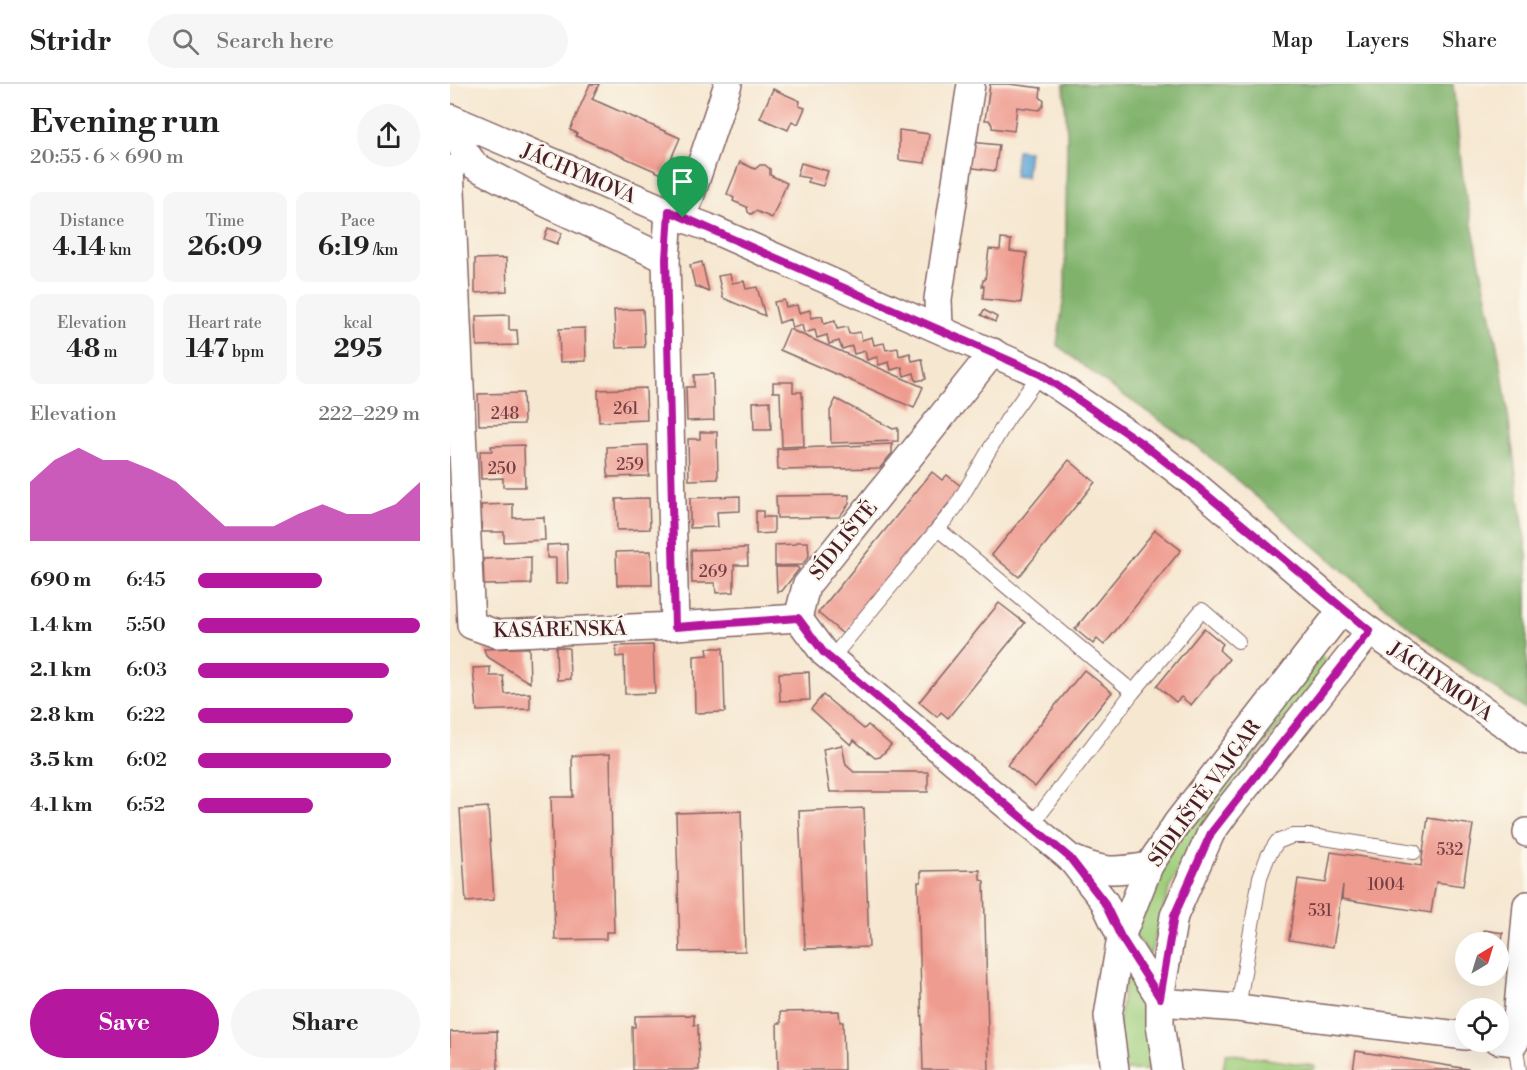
<!DOCTYPE html>
<html lang="en">
<head>
<meta charset="utf-8">
<style>
	body { margin:0; font-family:"Libre Bodoni",serif; background:#f6f6f6; color:#222; height:100vh; display:flex; flex-direction:column; font-size:22px; white-space:nowrap }
	* { box-sizing:border-box; margin:0 }
	p { font-size:20px; color:#767676 }
	.icon { flex:none; width:33px; height:33px; fill:none; stroke:currentColor; stroke-width:2; stroke-linecap:round; stroke-linejoin:round }
	.map { position:relative; flex:1; overflow:hidden }
	.side { display:flex; flex-direction:column; background:#fff; width:450px }
	.side>* { flex:none }
	.needle { width:39px; rotate:38deg }
	.buttons { position:absolute; left:1005px; top:848px; display:grid; gap:12px }
	.buttons a { display:grid; place-items:center; width:54px; height:54px; border-radius:50%; background:#fff; box-shadow:0 6px 24px #0002; font-size:30px }
	.pin { position:absolute; display:grid; place-items:center; width:51px; height:51px; color:#fff; margin:-62px -26px; border-radius:50% 50% 50% 0; rotate:-45deg; box-shadow:0 0 6px #0007 }
	.pin .icon { rotate:45deg }
	.round { display:grid; place-items:center; flex:none; width:63px; height:63px; border-radius:32px; background:#f6f6f6 }
	.headline { display:flex; align-items:center; justify-content:space-between; height:102px; padding:0 30px }
	h1 { font-size:33px; font-weight:700; line-height:45px }
	.stats { display:grid; grid-template-columns:repeat(3,1fr); gap:9px; height:102px; padding:6px 30px }
	.stats div { display:grid; align-content:center; border-radius:12px; background:#f6f6f6; text-align:center }
	.stats b { font-size:26px; font-weight:700 }
	.stats small { font-size:16px; font-weight:400 }
	.stats p { font-size:16px }
	.chart { height:168px; padding:12px 30px }
	.chart p { display:flex; justify-content:space-between }
	.chart svg { width:100%; height:108px; margin-top:6px; fill:#b5179e; opacity:.7 }
	.action { display:flex; gap:12px; margin-top:auto; padding:12px 30px }
	.action a { flex:1; height:69px; border-radius:36px; background:#b5179e; color:#fff; font-size:24px; font-weight:700; line-height:69px; text-align:center }
	.action a+a { background:#f6f6f6; color:#222 }
	ul { padding:0 30px; list-style:none; font-size:20px }
	li { display:grid; grid-template-columns:96px 72px 1fr; align-items:center; height:45px }
	li i { height:15px; border-radius:8px; background:#b5179e }
	header { display:flex; align-items:center; gap:36px; box-sizing:border-box; height:84px; padding:0 30px; background:#fff; border-bottom:2px solid #e0e0e0 }
	header strong { font-size:28px }
	nav { display:flex; gap:33px; margin-inline-start:auto; font-size:21px }
	.search { width:420px; height:54px; background:#f6f6f6; display:flex; align-items:center; gap:15px; box-sizing:border-box; padding:0 21px; border-radius:33px; color:#767676; font-size:22px }
	main { display:flex; flex:1; min-height:0 }
	.map>svg:first-child { display:block }
</style>
</head>
<body>
<header>
<strong>Stridr</strong>
<div class="search"><svg class="icon" aria-label="search" viewBox="0 0 24 24"><circle cx="10" cy="10" r="6"/><path d="M15 15l6 6"/></svg>Search here</div>
<nav><a>Map</a><a>Layers</a><a>Share</a></nav>
</header>
<main>
<section class="side">
<div class="headline"><div><h1>Evening run</h1><p>20:55 · 6 × 690 m</p></div><a class="round"><svg class="icon" aria-label="share" viewBox="0 0 24 24"><path d="M12 15V3M7 8l5-5 5 5M5 13v7h14v-7"/></svg></a></div>
<div class="stats">
<div><p>Distance</p><b>4.14<small> km</small></b></div>
<div><p>Time</p><b>26:09</b></div>
<div><p>Pace</p><b>6:19<small> /km</small></b></div>
</div>
<div class="stats">
<div><p>Elevation</p><b>48<small> m</small></b></div>
<div><p>Heart rate</p><b>147<small> bpm</small></b></div>
<div><p>kcal</p><b>295</b></div>
</div>
<div class="chart"><p><span>Elevation</span>222–229 m</p>
<svg viewBox="0 0 160 44" preserveAspectRatio="none"><path d="M0 44V20L10 11L20 6L30 11L40 11L50 15L60 20L70 29L80 38L90 38L100 38L110 33L120 29L130 33L140 33L150 29L160 20V44z"/></svg>
</div>
<ul>
<li><b>690 m</b>6:45<i style="width:56%"></i></li>
<li><b>1.4 km</b>5:50<i style="width:100%"></i></li>
<li><b>2.1 km</b>6:03<i style="width:86%"></i></li>
<li><b>2.8 km</b>6:22<i style="width:70%"></i></li>
<li><b>3.5 km</b>6:02<i style="width:87%"></i></li>
<li><b>4.1 km</b>6:52<i style="width:52%"></i></li>
</ul>
<div class="action"><a>Save</a><a>Share</a></div>
</section>
<div class="map">
<svg width="1077" height="986" viewBox="0 0 1077 986">
	<rect width="100%" height="100%" fill="#fbf7ec"/>
	<filter id="ink" filterUnits="userSpaceOnUse"><feTurbulence type="fractalNoise" baseFrequency=".0167" numOctaves="2"/><feDisplacementMap in="SourceGraphic" scale="12" xChannelSelector="R" yChannelSelector="G"/><feConvolveMatrix kernelMatrix="1 2 1 2 8 2 1 2 1" color-interpolation-filters="sRGB"/></filter>
	<filter id="wash" filterUnits="userSpaceOnUse"><feTurbulence type="fractalNoise" baseFrequency=".008" numOctaves="4" result="noise"/><feDisplacementMap in="SourceGraphic" scale="24" xChannelSelector="R" yChannelSelector="G"/><feGaussianBlur stdDeviation="1.35" result="paint"/><feColorMatrix in="noise" values="0 0 0 0 0 0 0 0 0 0 0 0 0 0 0 0 0 1.4 0 .05"/><feComposite in="paint" operator="in"/></filter>
	<g filter="url(#wash)">
		<rect width="100%" height="100%" fill="#f6e7d0"/>
		<g fill="#a1cf7d" stroke="#767754" stroke-width="1.5">
			<path d="M871 572 880 578 754 738 738 763 719 806 700 871 685 850 713 775Z"/>
			<path d="M678 879 689 909 704 986H672L668 943Z"/>
			<path d="M776 969 865 982 864 986H773Z"/>
		</g>
		<path fill="#80b26c" stroke="#65684c" stroke-width="1.5" d="M614 0H1003L1013 96 1052 287 1077 471V626L1002 575 956 540 748 363 653 297 607 261 615 205 617 52Z"/>
		<path fill="#64a8d9" stroke="#576482" stroke-width="1.5" d="M567 66 579 67 576 93 564 92Z"/>
		<g id="blocks">
			<g fill="#ef9c90">
				<path d="M140 0H149L142 15 230 54 214 91 126 52 127 49 120 46Z"/>
				<path d="M540 0H559L591 4 590 13 594 17 593 22 589 26 567 23 564 47 542 44V41L539 36H535Z"/>
				<path d="M323 5 350 17 349 22 355 24 348 40 342 37 338 46 310 34Z"/>
				<path d="M449 46 479 50 475 79 449 76Z"/>
				<path d="M520 58 549 61 545 87 517 83Z"/>
				<path d="M290 78 305 85 310 81H315L320 85V91L337 99 322 134 306 127 301 130 298 128 297 123 283 117 284 114 277 110Z"/>
				<path d="M351 79 378 87 373 102 358 98 359 94 347 92Z"/>
				<path d="M98 144 112 149 107 160 94 155Z"/>
				<path d="M551 155 561 156 560 167 577 169 571 219 533 215 534 202H532L533 196H535L539 165 550 166Z"/>
				<path d="M56 174 57 207 25 209V175Z"/>
				<path d="M252 178 259 208 245 202 240 181Z"/>
				<path d="M280 190 282 199 294 197 296 205 307 203 315 232 273 214 268 192Z"/>
				<path d="M334 216 336 223 347 221 349 229 360 226 361 234 372 232 374 240 385 237 387 245 397 243 399 250 410 248 412 256 422 253 424 261 434 259 436 266 448 264 449 272 460 269 462 277 472 275 476 295 466 297 464 289 454 292 452 283 441 286 439 278 429 281 427 273 417 276 415 267 404 270 402 262 392 265 389 257 379 260 377 251 367 254 365 246 354 249 352 241 342 244 340 235 329 239 324 218Z"/>
				<path d="M193 225 195 263 166 264 164 226Z"/>
				<path d="M534 226 547 233 545 238 531 231Z"/>
				<path d="M59 231V246H67L68 261 27 262 26 232Z"/>
				<path d="M135 244 136 277 110 278 109 245Z"/>
				<path d="M339 245 473 303 464 324 330 266Z"/>
				<path d="M263 290 264 336 237 337 236 303H244V291Z"/>
				<path d="M323 298H343V308H352L354 362 332 363 330 308H323Z"/>
				<path d="M196 304 197 336 149 338 148 306Z"/>
				<path d="M73 309 74 340 29 341 28 310Z"/>
				<path d="M386 315 443 345 448 344V357L381 359 380 327Z"/>
				<path d="M320 317 321 346H304L303 318Z"/>
				<path d="M250 348H267L268 395 239 396 238 355H250Z"/>
				<path d="M442 360V369L430 384 328 386 327 365Z"/>
				<path d="M74 361 75 403H53V394L31 395 30 367H42L41 362Z"/>
				<path d="M198 361 199 392 158 393 157 363Z"/>
				<path d="M619 376 645 398 569 493 542 471Z"/>
				<path d="M482 388 492 396 497 391 512 403 393 550 368 529Z"/>
				<path d="M399 411V420L389 433 327 434 326 412Z"/>
				<path d="M290 412V427L267 428 268 443 240 444V414Z"/>
				<path d="M199 414 200 445 167 446 166 415Z"/>
				<path d="M63 420V434L94 433 95 456 54 458V448H32L31 421Z"/>
				<path d="M306 427H313V433H324V449L306 450Z"/>
				<path d="M705 446 731 466 654 561 647 555 643 560 625 545Z"/>
				<path d="M346 458H358L359 472 352 481 325 482V461L346 460Z"/>
				<path d="M117 460 118 499 106 500V474H97V461Z"/>
				<path d="M297 464 298 481H284V508L266 509 265 499H242L241 466Z"/>
				<path d="M201 467 202 501H167L166 468Z"/>
				<path d="M81 473V500L34 501 33 475Z"/>
				<path d="M326 483H347L349 485 332 507 327 508Z"/>
				<path d="M549 519 575 539 498 634 491 628 487 633 469 618Z"/>
				<path d="M754 544 773 560 769 566 779 575 741 621 731 613 726 618 707 602Z"/>
				<path d="M203 561 205 609 175 610 174 572 166 573V562Z"/>
				<path d="M106 563 119 564 120 595 107 596Z"/>
				<path d="M66 564H79L80 599 36 572 34 565Z"/>
				<path d="M257 564H273L275 628 245 629 244 572 258 571Z"/>
				<path d="M40 583V592H53L55 610 80 609V625L27 627 23 584Z"/>
				<path d="M634 586 662 608 585 703 557 681Z"/>
				<path d="M359 588 360 616 330 617 329 589Z"/>
				<path d="M373 611 414 645 418 641 441 661 430 673 425 674 404 656 401 661 361 625Z"/>
				<path d="M392 661 396 681 404 688H478V708H380L373 665Z"/>
				<path d="M160 670 164 848H156V855L105 856 101 713H123L122 672Z"/>
				<path d="M38 723 44 816 16 818 10 725Z"/>
				<path d="M414 724 419 863 355 865 349 727Z"/>
				<path d="M291 727 295 867 230 868 226 729Z"/>
				<path d="M978 734 1023 741 1013 802 986 798 981 829 892 815 893 801 883 863 839 856 848 795 876 799 881 768 971 782Z"/>
				<path d="M530 786V796L534 797 539 986H473L468 798H471V787Z"/>
				<path d="M1034 846 1053 849 1050 873 1048 858H1032Z"/>
				<path d="M389 927 390 938H393L394 986H328L327 939H331L330 928Z"/>
				<path d="M244 931V941H248L249 986H183L182 943H185V932Z"/>
				<path d="M47 947 48 986H0V948Z"/>
				<path d="M906 967 1018 985V986H903Z"/>
			</g>
		</g>
	</g>
	<g filter="url(#ink)">
		<use href="#blocks" fill-opacity="0" stroke="#866565" stroke-width="1.5"/>
		<g fill="none" stroke-linecap="round" stroke-linejoin="round">
			<defs>
				<g id="service">
					<path d="M488 445 683 608"/>
					<path d="M381 575 505 424 557 336 590 290"/>
					<path d="M581 742 683 608 752 526 788 557"/>
					<path d="M788 924 810 793 818 772 827 758 842 752H861L964 768"/>
					<path d="M1065 958 1069 986"/>
				</g>
				<g id="minor">
					<path d="M0 34 233 134 257 143 590 290 690 358 738 395 892 526 920 547 1077 656"/>
					<path d="M0 37 13 65 25 82 96 119 216 175"/>
					<path d="M0 85 21 541 47 550 225 542 348 534"/>
					<path d="M219 127 216 175 225 542"/>
					<path d="M233 134 278 0"/>
					<path d="M489 244 488 215 521 0"/>
					<path d="M543 268 356 502 348 534 374 569 620 774 654 817 671 853 710 914 723 919 788 924 1016 952"/>
					<path d="M1077 748V749"/>
					<path d="M620 774C654 789 663 788 699 782"/>
					<path d="M1048 956 1065 958 1077 821"/>
					<path d="M665 986 658 932 671 853 699 782 727 739 892 526"/>
					<path d="M717 986 710 940V914L724 832 761 749 776 728 920 547"/>
				</g>
			</defs>
			<use href="#service" stroke="#866565" stroke-width="16"/>
			<use href="#minor" stroke="#866565" stroke-width="30"/>
			<use href="#service" stroke="#fff" stroke-width="14"/>
			<use href="#minor" stroke="#fff" stroke-width="27"/>
		</g>
	</g>
	<g fill="none" stroke-linecap="round" stroke-linejoin="round" filter="url(#ink)">
		<defs>
			<path id="route" d="M219 127 590 290 690 358 738 395 920 547 761 749 724 832 710 914 671 853 654 818 620 774 374 569 348 534 225 543 216 175Z"/>
		</defs>
		<use href="#route" stroke="#fff" stroke-width="12"/>
		<use href="#route" stroke="#b5179e" stroke-width="8"/>
	</g>
	<g text-anchor="middle" stroke-width="4.5" stroke-linejoin="round" paint-order="stroke">
		<g font-size="16" fill="#733e44">
			<text x="176" y="330">261</text>
			<text x="55" y="335">248</text>
			<text x="180" y="386">259</text>
			<text x="52" y="390">250</text>
			<text x="263" y="493">269</text>
			<text x="1000" y="771">532</text>
			<text x="936" y="806">1004</text>
			<text x="870" y="832">531</text>
		</g>
		<g font-size="20" fill="#4a1f2b" stroke="#fbf7ec">
			<text transform="translate(129 89) rotate(23)" y="7">JÁCHYMOVA</text>
			<text transform="translate(393 456) rotate(-51)" y="7">SÍDLIŠTĚ</text>
			<text transform="translate(110 545) rotate(-1)" y="7">KASÁRENSKÁ</text>
			<text transform="translate(991 597) rotate(35)" y="7">JÁCHYMOVA</text>
			<text transform="translate(754 709) rotate(-54)" y="7">SÍDLIŠTĚ VAJGAR</text>
		</g>
	</g>
</svg>
<div class="buttons">
<a><svg class="needle" viewBox="-14 -14 28 28"><path d="M0-13l5 13h-10z" fill="#e53935"/><path d="M0 13l5-13h-10z" fill="#767676"/></svg></a>
<a><svg class="icon" aria-label="locate" viewBox="0 0 24 24"><circle cx="12" cy="12" r="6"/><path d="M12 2v4M12 18v4M2 12h4M18 12h4"/></svg></a>
</div>
<div class="pin" style="left:233px;top:134px;background:#1e9e55"><svg class="icon" aria-label="arrive" viewBox="0 0 24 24"><path d="M6 21V4h12l-3 4 3 4H6"/></svg></div>
</div>
</main>
</body>
</html>
